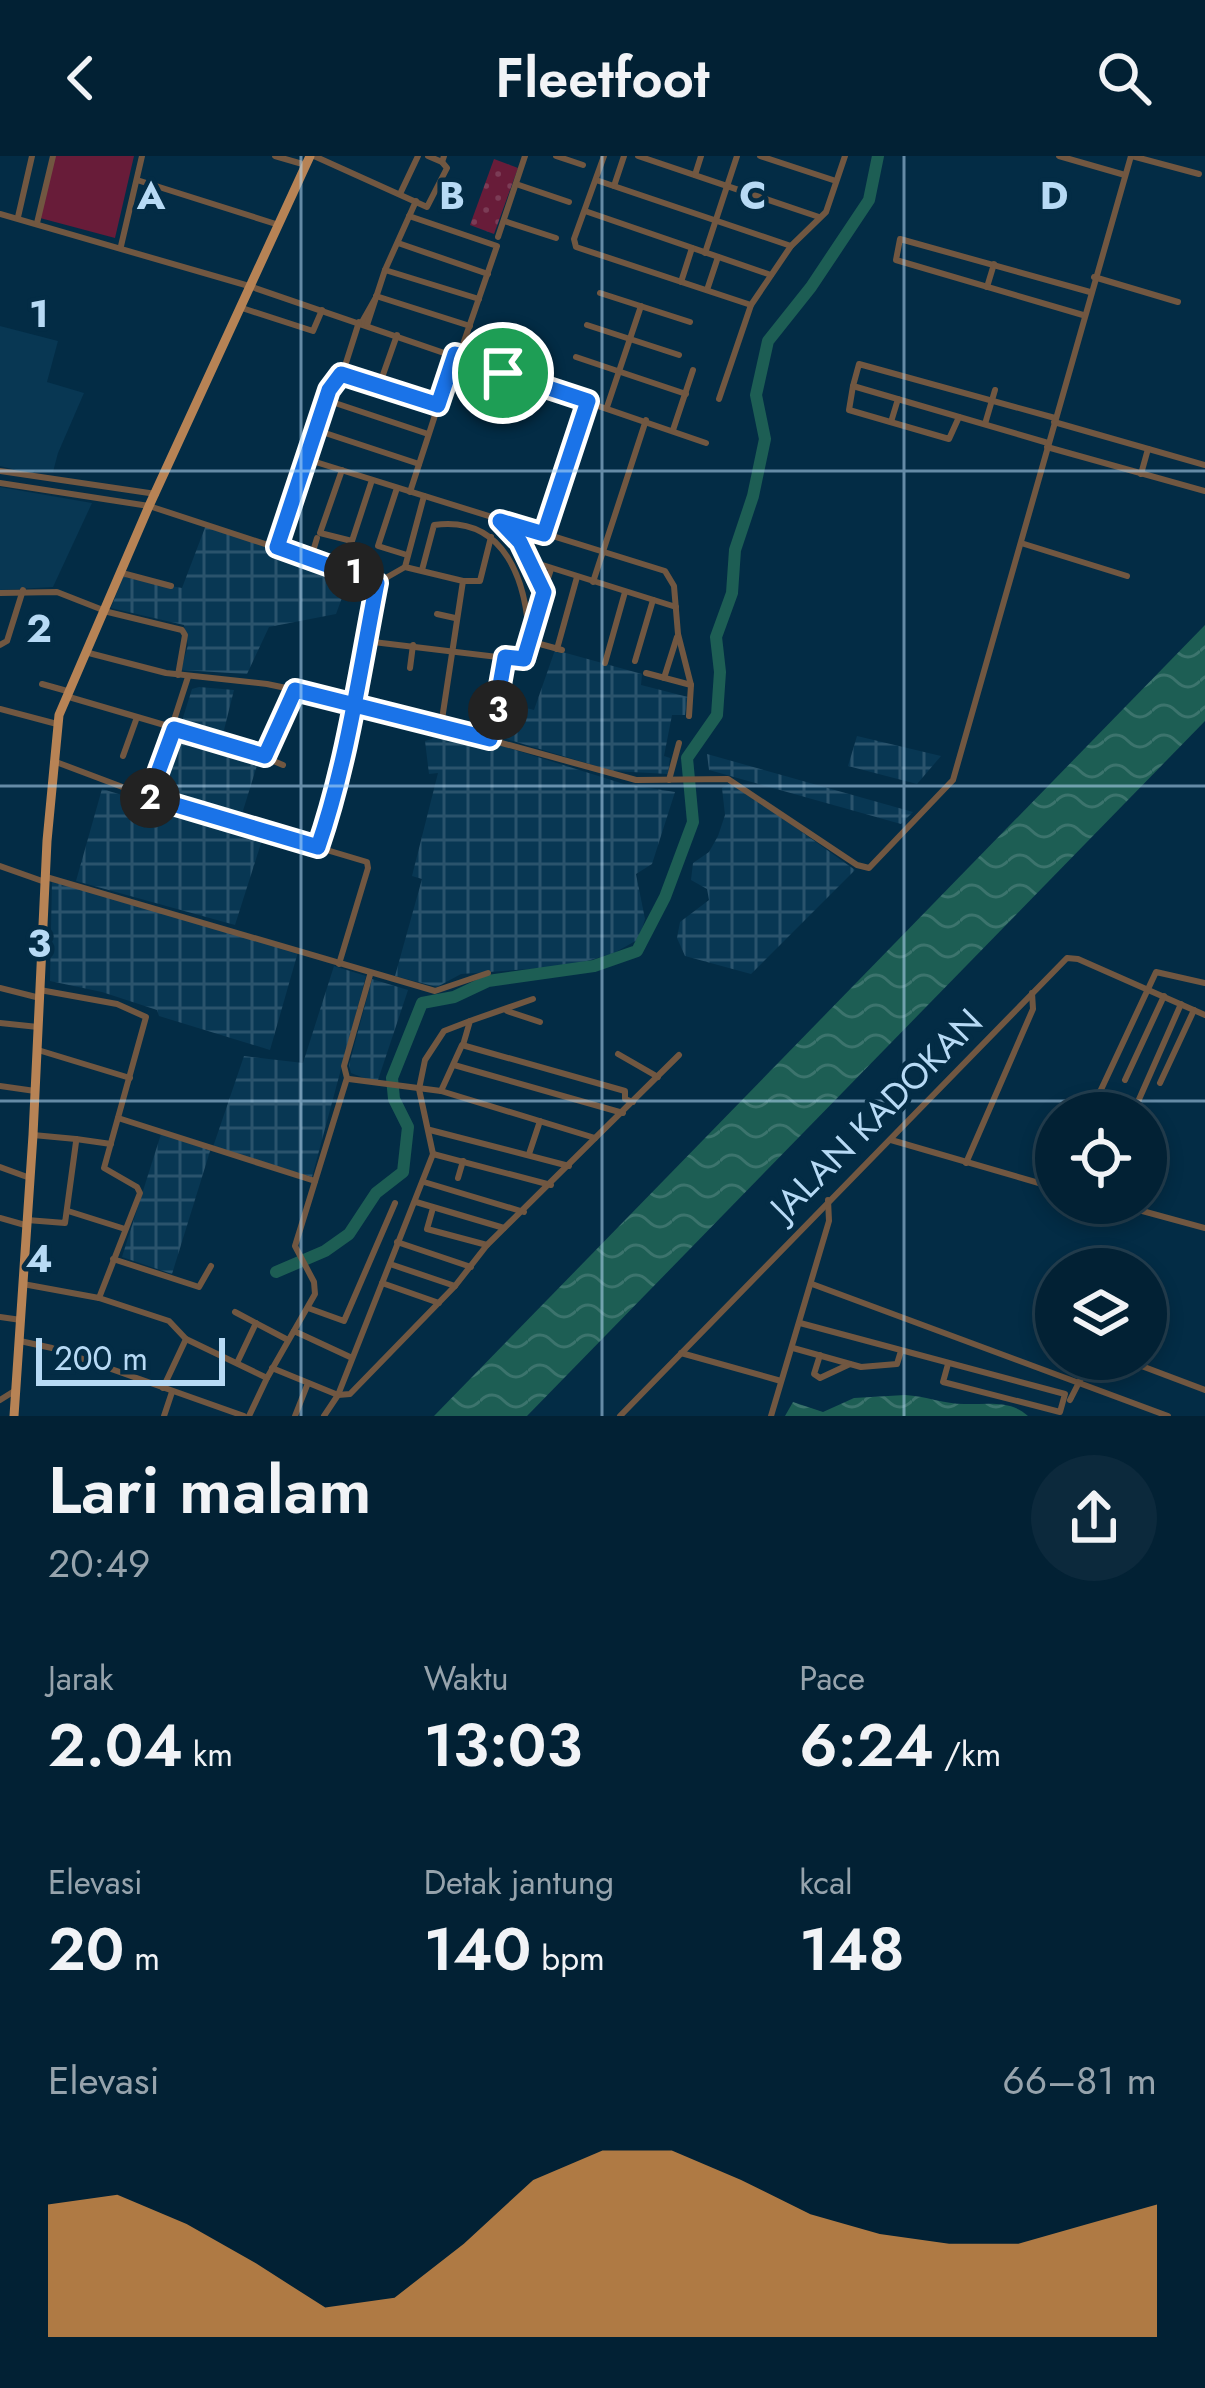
<!DOCTYPE html>
<html lang="id">
<head>
<meta charset="utf-8">
<style>
	body { margin:0; font-family:Jost,sans-serif; background:#0c293c; color:#f1f3f6; height:100vh; display:flex; flex-direction:column; font-size:45px; white-space:nowrap }
	* { box-sizing:border-box; margin:0 }
	p { font-size:39px; color:#96a3ac }
	.icon { flex:none; width:66px; height:66px; fill:none; stroke:currentColor; stroke-width:2; stroke-linecap:round; stroke-linejoin:round }
	.map { position:relative; height:1260px; overflow:hidden }
	.sheet { display:flex; flex-direction:column; background:#022134; flex:1 }
	.sheet>* { flex:none }
	.fabs { position:absolute; left:1035px; top:936px; display:grid; gap:24px }
	.fabs a { display:grid; place-items:center; width:132px; height:132px; border-radius:50%; background:#022134; box-shadow:0 6px 18px #0003,0 0 0 3px #233e4f; font-size:60px }
	.scale { position:absolute; left:36px; bottom:30px; width:189px; box-sizing:border-box; padding-left:12px; border:6px solid #b7daf5; border-top:0; font-size:33px; line-height:42px; white-space:nowrap; color:#b7daf5; -webkit-text-stroke:9px #032c45; paint-order:stroke }
	.pin { position:absolute; display:grid; place-items:center; width:102px; height:102px; color:#fff; margin:-51px; border:6px solid #fff; border-radius:50%; box-shadow:0 3px 12px #0007 }
	.km { position:absolute; width:60px; height:60px; margin:-30px; border-radius:50%; background:#222; color:#fff; font-size:33px; line-height:60px; text-align:center }
	.round { display:grid; place-items:center; flex:none; width:126px; height:126px; border-radius:63px; background:#0c293c }
	.headline { display:flex; align-items:center; justify-content:space-between; height:204px; padding:0 48px }
	h1 { font-size:66px; font-weight:600; line-height:90px }
	.figures { display:grid; grid-template-columns:repeat(3,1fr); gap:18px; height:204px; padding:12px 48px }
	.figures div { display:grid; align-content:center }
	.figures b { font-size:60px; font-weight:600 }
	.figures small { font-size:33px; font-weight:400 }
	.figures p { font-size:33px }
	.chart { height:336px; padding:24px 48px }
	.chart p { display:flex; justify-content:space-between }
	.chart svg { width:100%; height:216px; margin-top:12px; fill:#f9a04c; opacity:.7 }
	header { display:flex; justify-content:space-between; align-items:center; height:156px; padding:0 48px; background:#022134; font-size:54px; font-weight:600 }
	.map>svg:first-child { display:block }
</style>
</head>
<body>
<header><svg class="icon" aria-label="back" viewBox="0 0 24 24"><path d="M15 5l-7 7 7 7"/></svg>Fleetfoot<svg class="icon" aria-label="search" viewBox="0 0 24 24"><circle cx="10" cy="10" r="6"/><path d="M15 15l6 6"/></svg></header>
<div class="map">
<svg width="1205" height="1260" viewBox="0 0 1205 1260">
	<defs>
		<pattern id="industrial-grid" width="8" height="8" patternUnits="userSpaceOnUse" patternTransform="scale(3)"><rect width="8" height="8" fill="#083753"/><path d="M0 4h8M4 0v8" fill="none" stroke="#2a536c"/></pattern>
		<pattern id="grass-dots" width="8" height="8" patternUnits="userSpaceOnUse" patternTransform="scale(3)"><rect width="8" height="8" fill="#681c39"/><path d="M2 2h.1M6 6h.1" fill="none" stroke="#7b3c56" stroke-width="1.8" stroke-linecap="round"/></pattern>
		<pattern id="water-waves" width="16" height="10" patternUnits="userSpaceOnUse" patternTransform="scale(3)"><rect width="16" height="10" fill="#1d5e54"/><path d="M0 5q4-4 8 0t8 0" fill="none" stroke="#3c746d"/></pattern>
	</defs>
	<rect width="100%" height="100%" fill="#032c45"/>
	<g fill="#083753">
		<path d="M0 170 58 185 47 226 84 237 58 297 53 316 35 314 32 318 0 310Z"/>
		<path d="M0 331 92 347 53 431 0 434Z"/>
	</g>
	<g fill="url(#industrial-grid)">
		<path d="M206 369 350 420 336 458 269 471 247 518 181 514 188 489 184 469 111 452 123 421 182 432Z"/>
		<path d="M555 494 642 518 641 529 688 541 685 559H672L664 600 670 602 668 618 613 615 493 579 502 546 534 554Z"/>
		<path d="M199 531 234 534 222 582 180 571 192 533Z"/>
		<path d="M434 574 480 583 624 628 675 636 652 708 636 718 645 763 639 783 614 797 570 810 461 818 437 831 395 820 422 723 412 720 438 617 429 618 425 585 432 583Z"/>
		<path d="M175 580 260 600 241 661 154 639Z"/>
		<path d="M857 580 941 600 917 628 848 610Z"/>
		<path d="M707 598 913 656 901 668 709 614Z"/>
		<path d="M732 626 855 714 751 818 685 800 677 782 680 766 709 744 707 733 691 724 693 707 709 696 718 680 725 659 722 632Z"/>
		<path d="M102 633 263 681 235 769 76 725Z"/>
		<path d="M52 724 298 796 270 894 159 860 157 854 102 836 50 825Z"/>
		<path d="M334 810 366 820 312 1021 213 991 244 900 303 907Z"/>
		<path d="M372 823 408 834 377 927 351 917 349 909Z"/>
		<path d="M162 975 211 992 172 1118 122 1101Z"/>
	</g>
	<path fill="url(#grass-dots)" d="M494 3 518 12 494 78 470 69Z"/>
	<path fill="#681c39" d="M54 0H134L115 82 40 62Z"/>
	<g fill="url(#water-waves)">
		<path d="M1205 469V565L527 1260H434Z"/>
		<path d="M905 1239C925 1240 945 1248 964 1248 985 1249 1010 1243 1028 1260H785L793 1246 823 1256 854 1242Z"/>
	</g>
	<g fill="none" stroke-linecap="round" stroke-linejoin="round">
		<path stroke="#1d5e54" stroke-width="12" d="M276 1116 325 1095 349 1078 376 1037 403 1016 408 971 394 943 392 922 422 847 454 841 488 825 594 810 637 795 665 741 693 666 687 602 717 559 720 516 716 481 732 437 735 394 753 340 765 283 756 239 768 185 811 131 869 44 878 0"/>
		<g stroke="#715741" stroke-width="6">
			<path d="M275 0 306 9"/>
			<path d="M314 0 427 51 447 12 442 6"/>
			<path d="M428 0 442 6 444 0"/>
			<path d="M556 0 583 9"/>
			<path d="M604 0 574 83 576 91 751 149"/>
			<path d="M638 0 819 61"/>
			<path d="M760 0 836 25"/>
			<path d="M1059 0 1125 19"/>
			<path d="M1132 0 1199 18"/>
			<path d="M695 19 701 0"/>
			<path d="M137 24 279 69"/>
			<path d="M596 24 791 90"/>
			<path d="M516 28 569 46"/>
			<path d="M614 30 624 0"/>
			<path d="M400 38 418 0"/>
			<path d="M585 55 771 119"/>
			<path d="M0 58 249 130 706 287"/>
			<path d="M409 60 497 90 459 200"/>
			<path d="M18 61 32 0"/>
			<path d="M504 65 556 82"/>
			<path d="M37 67 53 0"/>
			<path d="M498 81 525 0"/>
			<path d="M398 87 488 118"/>
			<path d="M121 90 142 0"/>
			<path d="M705 97 737 0"/>
			<path d="M385 114 479 143"/>
			<path d="M1094 121 1178 146"/>
			<path d="M681 126 692 92"/>
			<path d="M987 131 994 108"/>
			<path d="M707 134 718 101"/>
			<path d="M600 137 690 166"/>
			<path d="M376 140 470 170"/>
			<path d="M242 152 313 175 322 154"/>
			<path d="M1083 159 896 104 900 83 1090 136"/>
			<path d="M362 166 375 143"/>
			<path d="M367 169 385 114 416 45"/>
			<path d="M587 169 679 199"/>
			<path d="M576 201 686 238"/>
			<path d="M341 217 438 249"/>
			<path d="M379 230 397 179"/>
			<path d="M853 230 849 254 949 283 959 261"/>
			<path d="M719 243 751 149 791 90 826 56 845 0"/>
			<path d="M326 244 428 278"/>
			<path d="M607 251 641 150"/>
			<path d="M891 266 898 243"/>
			<path d="M1054 266 1205 309"/>
			<path d="M985 268 995 234"/>
			<path d="M316 274 419 308"/>
			<path d="M673 274 693 214"/>
			<path d="M1048 287 853 230 859 208 1055 262"/>
			<path d="M1047 291 1205 335"/>
			<path d="M306 303 665 415 674 430 678 478 691 529 689 560"/>
			<path d="M342 314 320 377 352 385 372 324"/>
			<path d="M0 315 156 338"/>
			<path d="M1141 318 1148 293"/>
			<path d="M0 327 149 350 375 424 332 649 318 691"/>
			<path d="M397 332 378 390 407 399"/>
			<path d="M410 336 455 198"/>
			<path d="M502 367 526 395 544 437"/>
			<path d="M544 378 588 245"/>
			<path d="M1021 387 1127 420"/>
			<path d="M277 391 329 234 344 213 359 166"/>
			<path d="M311 402 317 382"/>
			<path d="M533 406 676 451"/>
			<path d="M405 411 424 340"/>
			<path d="M422 414 434 369C506 359 527 427 529 485L562 494"/>
			<path d="M122 417 171 430"/>
			<path d="M464 425H480L491 381"/>
			<path d="M593 426 646 264"/>
			<path d="M377 427 405 411 463 425 441 570"/>
			<path d="M0 437 57 436 108 456 182 474 185 479 178 519"/>
			<path d="M437 458 455 462"/>
			<path d="M365 485 522 504 551 413"/>
			<path d="M0 489 7 485 23 434"/>
			<path d="M557 493 577 421"/>
			<path d="M85 496 166 517 267 528 353 546 636 624 728 623 857 709 869 712 953 624 1131 0"/>
			<path d="M635 505 653 444"/>
			<path d="M605 507 625 436"/>
			<path d="M410 512 413 489"/>
			<path d="M646 517 691 529"/>
			<path d="M664 522 677 481"/>
			<path d="M42 528 67 535"/>
			<path d="M69 541 243 592 283 609"/>
			<path d="M0 553 57 568"/>
			<path d="M490 582 503 539 500 529 504 501"/>
			<path d="M123 600 136 564"/>
			<path d="M265 600 295 534"/>
			<path d="M56 606 149 641 367 706 368 712 339 808"/>
			<path d="M669 624 679 587"/>
			<path d="M149 641 188 521"/>
			<path d="M0 710 45 726"/>
			<path d="M46 721 435 835 488 817"/>
			<path d="M0 832 40 842"/>
			<path d="M40 834 117 848 146 861 104 1012 137 1031 140 1037 99 1142"/>
			<path d="M507 855 540 866"/>
			<path d="M0 867 38 871"/>
			<path d="M463 889 470 865 533 843"/>
			<path d="M38 894 130 922"/>
			<path d="M618 898 658 921"/>
			<path d="M454 909 623 957"/>
			<path d="M349 923 441 935 595 982"/>
			<path d="M1125 924 1164 840"/>
			<path d="M1160 927 1194 854"/>
			<path d="M0 930 35 935"/>
			<path d="M441 935 462 889 625 935V943L633 946"/>
			<path d="M1099 938 1156 816 1205 827"/>
			<path d="M1133 957 1181 848"/>
			<path d="M118 962 315 1025"/>
			<path d="M430 974 569 1010"/>
			<path d="M76 983 111 988"/>
			<path d="M891 984 1056 1032"/>
			<path d="M433 998 551 1029"/>
			<path d="M529 998 540 965"/>
			<path d="M966 1007 1033 853 1032 837"/>
			<path d="M0 1011 30 1022"/>
			<path d="M458 1022 463 1005"/>
			<path d="M424 1026 524 1056"/>
			<path d="M416 1046 504 1072"/>
			<path d="M1113 1047 1205 1072"/>
			<path d="M433 1052 427 1073 487 1089"/>
			<path d="M68 1055 125 1073"/>
			<path d="M0 1062 25 1069"/>
			<path d="M27 1064 65 1067 76 986V983L33 979"/>
			<path d="M397 1086 471 1111"/>
			<path d="M113 1103 199 1131 211 1110"/>
			<path d="M390 1108 455 1130"/>
			<path d="M382 1127 439 1147"/>
			<path d="M23 1128 99 1142 169 1165 186 1183 267 1222"/>
			<path d="M812 1128 1168 1260"/>
			<path d="M308 1152 344 1165 395 1047"/>
			<path d="M235 1156 288 1184"/>
			<path d="M0 1161 21 1164"/>
			<path d="M800 1167 1065 1238 1060 1256 943 1226 948 1208"/>
			<path d="M294 1175 350 1201"/>
			<path d="M20 1185 52 1192 244 1260"/>
			<path d="M793 1192 861 1211 897 1208 901 1195"/>
			<path d="M681 1197 781 1225"/>
			<path d="M820 1199 814 1218 820 1222 850 1208"/>
			<path d="M1123 1203 1205 1234"/>
			<path d="M237 1207 256 1167"/>
			<path d="M272 1212 338 1239 350 1238 455 1130 487 1089 679 899"/>
			<path d="M163 1232 186 1183"/>
			<path d="M0 1244 16 1234"/>
			<path d="M1070 1244 1091 1203"/>
			<path d="M164 1260 172 1236"/>
			<path d="M249 1260 267 1222 315 1138 314 1126 295 1090 347 922 344 910 370 819"/>
			<path d="M295 1260 308 1227"/>
			<path d="M324 1260 338 1239 433 998 419 933 425 904 444 875 470 865"/>
			<path d="M620 1260 1067 802 1078 803 1205 859"/>
			<path d="M771 1260 829 1065 828 1044"/>
		</g>
		<path stroke="#b78355" stroke-width="9" d="M14 1260 33 979 47 685 59 559 149 350 310 0"/>
	</g>
	<g fill="none" stroke-linecap="round" stroke-linejoin="round">
		<defs>
			<path id="route" d="M503 217 455 198 438 249 341 218 329 234 277 391 377 427C360 514 347 607 318 691L149 641 174 573 265 600 295 534 490 583 503 539 500 529 505 501 524 503 544 436 520 386 500 365 544 378 588 245 503 217"/>
		</defs>
		<use href="#route" stroke="#fff" stroke-width="24"/>
		<use href="#route" stroke="#1a73e8" stroke-width="15"/>
	</g>
	<path fill="none" stroke="#b7daf5" stroke-width="3" stroke-opacity="0.55" d="M301 0V1260M602 0V1260M904 0V1260M0 315H1205M0 630H1205M0 945H1205"/>
	<g text-anchor="middle" stroke-width="9" stroke-linejoin="round" paint-order="stroke">
		<g font-size="36" fill="#b7daf5" stroke="#032c45">
			<text transform="translate(876 958) rotate(-45)" y="13">JALAN KADOKAN</text>
		</g>
	</g>
	<g font-size="39" text-anchor="middle" font-weight="bold" fill="#b7daf5" stroke="#032c45" stroke-width="9" stroke-linejoin="round" paint-order="stroke">
		<text x="151" y="53">A</text>
		<text x="452" y="53">B</text>
		<text x="753" y="53">C</text>
		<text x="1054" y="53">D</text>
		<text x="39" y="171">1</text>
		<text x="39" y="486">2</text>
		<text x="39" y="801">3</text>
		<text x="39" y="1116">4</text>
	</g>
</svg>
<div class="fabs">
<a><svg class="icon" aria-label="locate" viewBox="0 0 24 24"><circle cx="12" cy="12" r="6"/><path d="M12 2v4M12 18v4M2 12h4M18 12h4"/></svg></a>
<a><svg class="icon" aria-label="layers" viewBox="0 0 24 24"><path d="M12 4l9 5-9 5-9-5zM3 14l9 5 9-5"/></svg></a>
</div>
<div class="scale">200 m</div>
<div class="pin" style="left:503px;top:217px;background:#1e9e55"><svg class="icon" aria-label="arrive" viewBox="0 0 24 24"><path d="M6 21V4h12l-3 4 3 4H6"/></svg></div>
<b class="km" style="left:354px;top:416px">1</b>
<b class="km" style="left:150px;top:642px">2</b>
<b class="km" style="left:498px;top:554px">3</b>
</div>
<section class="sheet">
<div class="headline"><div><h1>Lari malam</h1><p>20:49</p></div><a class="round"><svg class="icon" aria-label="share" viewBox="0 0 24 24"><path d="M12 15V3M7 8l5-5 5 5M5 13v7h14v-7"/></svg></a></div>
<div class="figures">
<div><p>Jarak</p><b>2.04<small> km</small></b></div>
<div><p>Waktu</p><b>13:03</b></div>
<div><p>Pace</p><b>6:24<small> /km</small></b></div>
</div>
<div class="figures">
<div><p>Elevasi</p><b>20<small> m</small></b></div>
<div><p>Detak jantung</p><b>140<small> bpm</small></b></div>
<div><p>kcal</p><b>148</b></div>
</div>
<div class="chart"><p><span>Elevasi</span>66–81 m</p>
<svg viewBox="0 0 160 44" preserveAspectRatio="none"><path d="M0 44V17L10 15L20 21L30 29L40 38L50 36L60 25L70 12L80 6L90 6L100 12L110 19L120 23L130 25L140 25L150 21L160 17V44z"/></svg>
</div>
</section>
</body>
</html>
